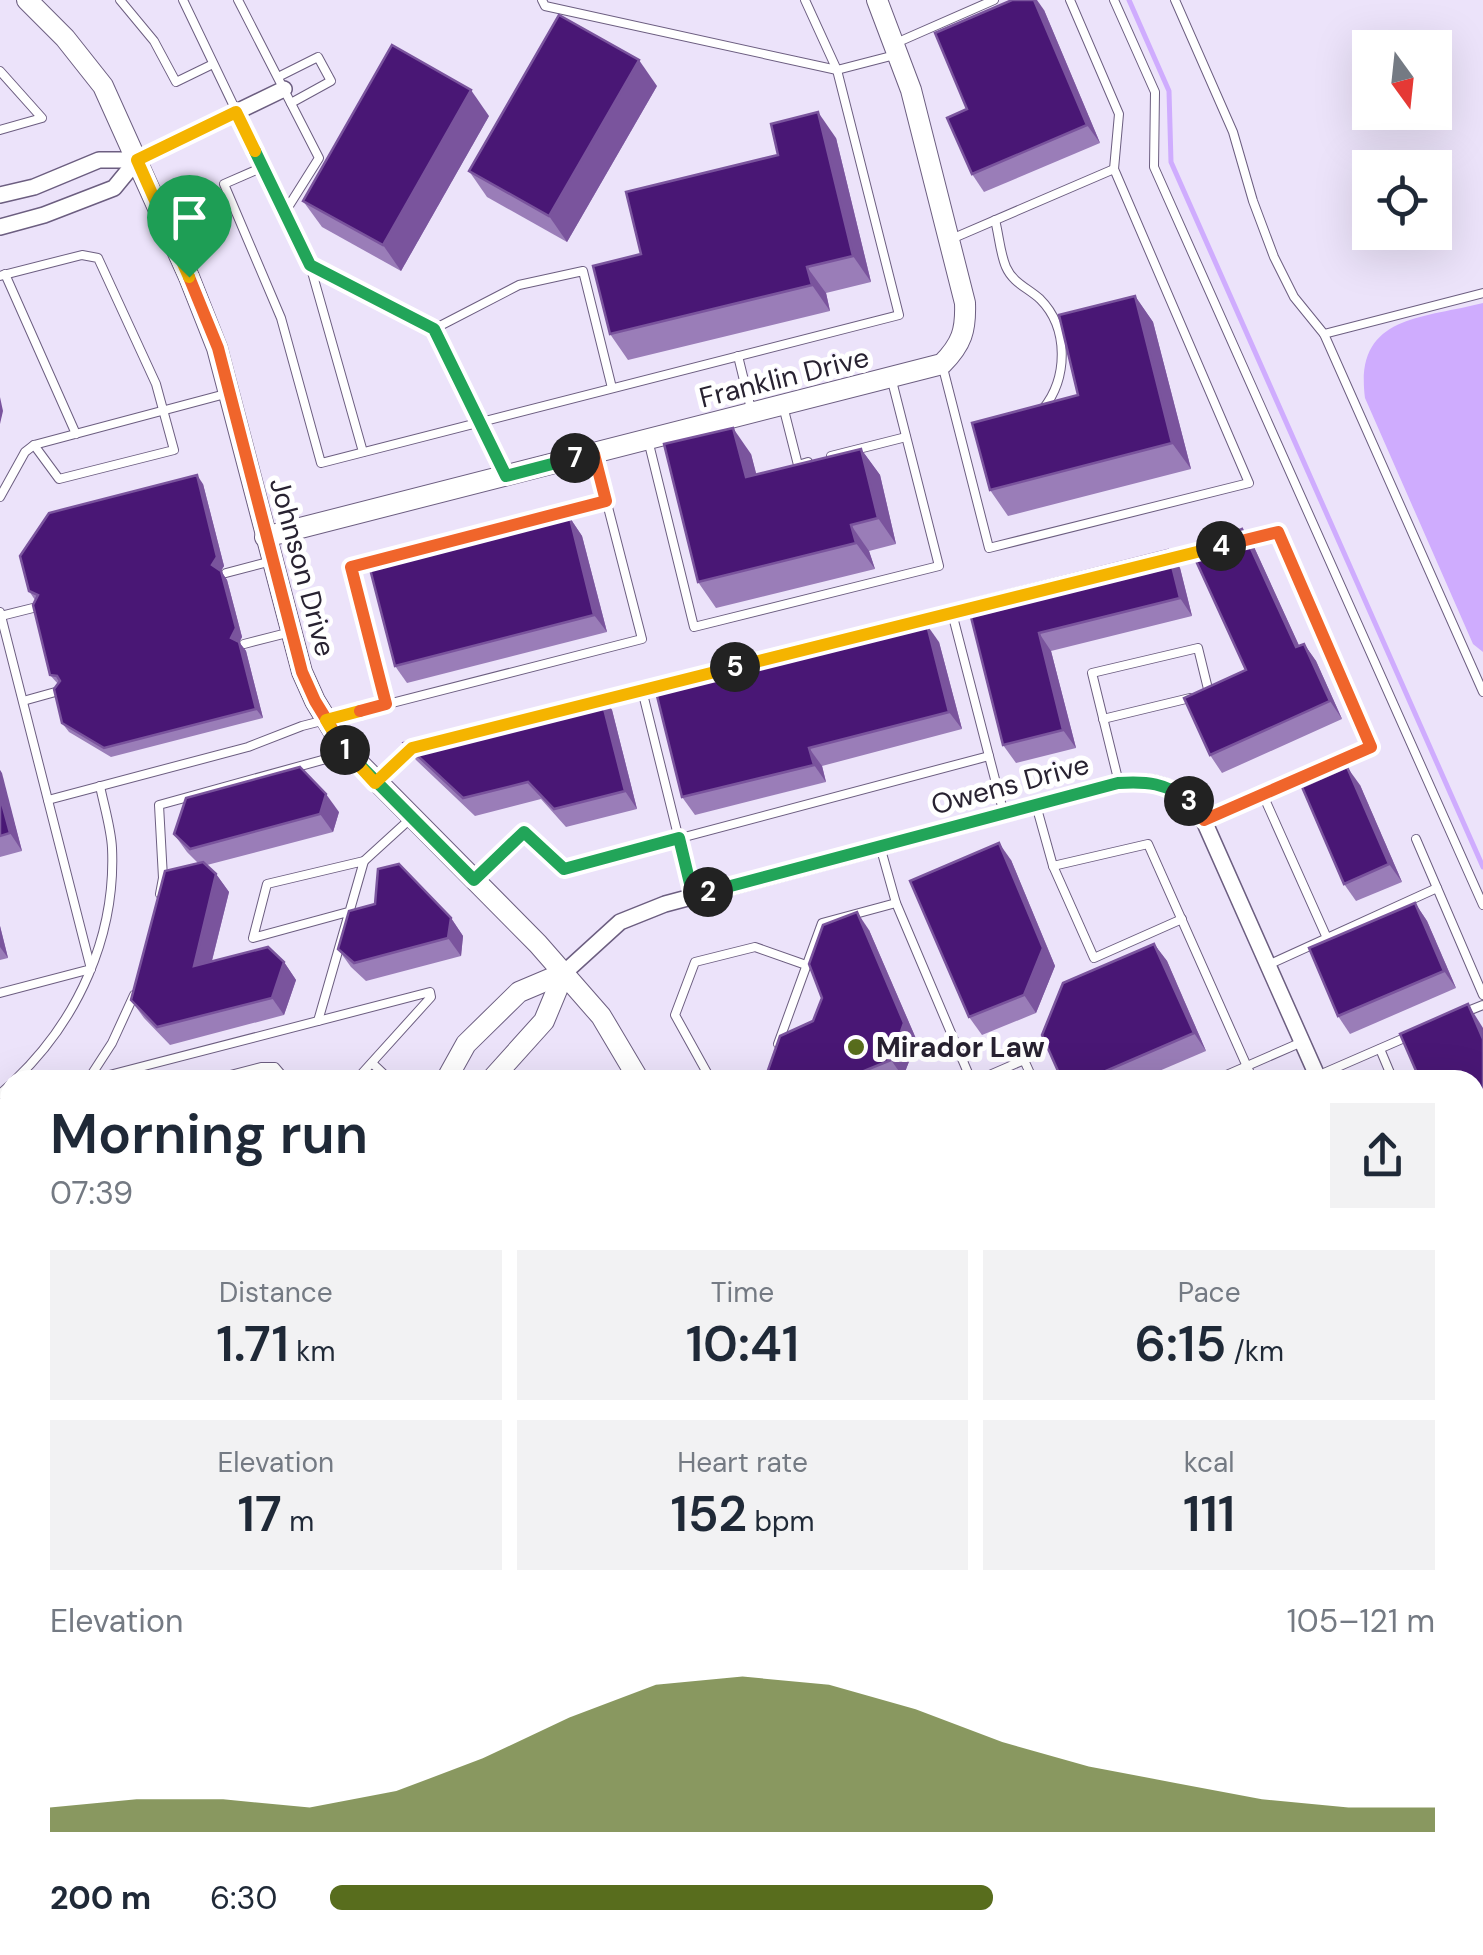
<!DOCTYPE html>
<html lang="en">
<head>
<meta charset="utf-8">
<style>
	body { margin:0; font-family:"DM Sans",sans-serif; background:#f2f2f3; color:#1f2937; height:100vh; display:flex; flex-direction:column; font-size:38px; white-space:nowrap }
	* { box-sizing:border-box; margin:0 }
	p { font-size:32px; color:#747a83 }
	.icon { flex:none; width:55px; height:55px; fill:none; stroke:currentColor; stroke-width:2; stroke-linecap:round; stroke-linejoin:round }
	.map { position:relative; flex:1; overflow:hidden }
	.drawer { position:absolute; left:0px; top:1070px; width:1485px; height:885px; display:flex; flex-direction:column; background:#fff; border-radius:30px 30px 0 0; box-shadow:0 10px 40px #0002 }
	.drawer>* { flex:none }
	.needle { width:65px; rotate:165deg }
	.controls { position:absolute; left:1352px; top:30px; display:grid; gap:20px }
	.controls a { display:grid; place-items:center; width:100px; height:100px; border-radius:0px; background:#fff; box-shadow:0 10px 40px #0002; font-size:50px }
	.pin { position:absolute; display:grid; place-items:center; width:85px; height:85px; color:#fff; margin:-102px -42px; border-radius:50% 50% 50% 0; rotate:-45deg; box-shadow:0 0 10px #0007 }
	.pin .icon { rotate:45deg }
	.km { position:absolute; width:50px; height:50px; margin:-25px; border-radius:50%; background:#222; color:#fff; font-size:28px; line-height:50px; text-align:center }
	.round { display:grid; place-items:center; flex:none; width:105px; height:105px; border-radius:0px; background:#f2f2f3 }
	.head { display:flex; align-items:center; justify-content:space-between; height:170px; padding:0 50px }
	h1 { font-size:55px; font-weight:600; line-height:75px }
	.stats { display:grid; grid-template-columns:repeat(3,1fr); gap:15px; height:170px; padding:10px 50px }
	.stats div { display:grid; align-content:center; border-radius:0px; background:#f2f2f3; text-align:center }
	.stats b { font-size:50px; font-weight:600 }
	.stats small { font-size:28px; font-weight:400 }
	.stats p { font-size:28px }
	.chart { height:280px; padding:20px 50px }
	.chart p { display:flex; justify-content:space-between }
	.chart svg { width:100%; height:180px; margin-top:10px; fill:#586d1d; opacity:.7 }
	ul { padding:0 50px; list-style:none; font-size:32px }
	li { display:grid; grid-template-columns:160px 120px 1fr; align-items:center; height:75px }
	li i { height:25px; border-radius:12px; background:#586d1d }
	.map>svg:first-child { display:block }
</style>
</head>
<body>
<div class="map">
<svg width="1483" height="1955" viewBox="0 0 1483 1955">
	<rect width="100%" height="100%" fill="#ece3fa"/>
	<path fill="#cfacfe" d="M1483 303V652L1473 644 1365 398C1354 315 1421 319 1483 303Z"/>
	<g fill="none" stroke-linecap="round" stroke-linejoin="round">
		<path stroke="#cfacfe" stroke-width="5" d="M1129 0 1169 91 1171 162 1483 867"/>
		<defs>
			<g id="service">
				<path d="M120 0 154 41 176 82 213 64"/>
				<path d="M183 0 310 265 363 452"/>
				<path d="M238 0 319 158 285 212"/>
				<path d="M542 0 545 6 837 70 895 55"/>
				<path d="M1114 0 1155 92 1154 167 1483 905"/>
				<path d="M1175 0 1233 132 1253 201 1274 257 1294 297 1324 334 1483 692"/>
				<path d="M896 43 994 0"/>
				<path d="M0 71 42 118 0 130"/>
				<path d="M278 77 318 57 331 81 291 103"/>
				<path d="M263 167 224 184 281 318 321 463 899 315 837 70 805 0"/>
				<path d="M995 220C999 235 1000 253 1006 267 1013 283 1028 288 1040 299 1069 328 1068 378 1043 409"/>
				<path d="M949 240 1114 169"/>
				<path d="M310 265 434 329 504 472"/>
				<path d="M5 274 76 434"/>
				<path d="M0 276 82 255 98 258 156 384 174 450 59 479 34 445"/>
				<path d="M434 329 519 285 583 271 612 388"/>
				<path d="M1324 334 1483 293"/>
				<path d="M738 356 751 409"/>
				<path d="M943 368 989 548 1249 483 1114 169 1119 114 1070 0"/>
				<path d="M783 406 798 465 808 462"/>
				<path d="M648 440 694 627 939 566 892 381"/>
				<path d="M831 456 906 437"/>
				<path d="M0 497 25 452 34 445 229 393"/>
				<path d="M1163 560 1198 551"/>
				<path d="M226 573 272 561"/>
				<path d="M0 612 91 969 0 993"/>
				<path d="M952 613 1004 814"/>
				<path d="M1 616 37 607"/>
				<path d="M244 644 291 632"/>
				<path d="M642 690 693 896"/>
				<path d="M23 701 59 691"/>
				<path d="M596 702 975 607"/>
				<path d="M386 704 351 567 607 501"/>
				<path d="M1103 719 1190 698"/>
				<path d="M379 779 412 748 417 746"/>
				<path d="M1119 783 1092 673 1198 648 1209 693"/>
				<path d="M1263 795 1327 938"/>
				<path d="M48 800 248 747 302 726 642 639 594 453"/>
				<path d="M1036 805 1053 866 1094 958 1182 919"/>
				<path d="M1204 821 1371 747 1278 532 1241 541"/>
				<path d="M1416 839 1483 995"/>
				<path d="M880 846 896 903 971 1080"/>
				<path d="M364 861 409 820"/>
				<path d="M1053 866 1148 844 1253 1080"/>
				<path d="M477 877 524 832 564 869 989 756"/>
				<path d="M160 894 163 878 159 805 344 754"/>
				<path d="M1268 965 1437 888"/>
				<path d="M1463 1013 1483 1005"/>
				<path d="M318 1021 364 861 267 884 253 938 348 912"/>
				<path d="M778 1044 822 923 896 903"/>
				<path d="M1380 1049 1393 1080"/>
				<path d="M372 1063 390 1080"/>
				<path d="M1317 1076 1409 1036"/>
				<path d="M15 1080C78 1020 116 936 112 848 111 828 104 806 100 786"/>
				<path d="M88 1080 112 1043 134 995"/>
				<path d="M90 1080 430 992 431 997 356 1080"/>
				<path d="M211 1080 261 1067H275L286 1080"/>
				<path d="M711 1080 675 1015 695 962 755 947 806 965"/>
				<path d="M978 1080 1024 1060 1033 1080"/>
				<path d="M1215 1080 1302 1042"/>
				<path d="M0 1094 10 1085"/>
				<path d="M0 1136 10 1131"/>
				<path d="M1475 1268H1483"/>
				<path d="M1475 1627 1483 1645"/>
				<path d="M1475 1704 1483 1701"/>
				<path d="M0 1706 10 1746"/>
				<path d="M304 1945 313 1955"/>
				<path d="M500 1945 504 1955"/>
				<path d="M251 1955 263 1945"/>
			</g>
			<g id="minor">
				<path d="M0 195 34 187 99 160H137"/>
				<path d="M0 227 44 215 114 188 137 160 284 89"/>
				<path d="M564 973 620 922 665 904 1119 783C1162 780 1177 786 1204 821L1319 1080"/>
				<path d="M0 1868 10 1878"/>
				<path d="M48 1945 51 1955"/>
			</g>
			<g id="tertiary">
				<path d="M27 0 65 38 103 86 189 277 217 348 302 672 315 701 343 747 538 944 601 1016 639 1080"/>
				<path d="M265 537 942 364C962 344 966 330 965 303L911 90 877 0"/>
				<path d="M446 1080 466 1044 519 992 564 973"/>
				<path d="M491 1080 544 1021 564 973"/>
				<path d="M0 1546 10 1535"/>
				<path d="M0 1600 10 1588"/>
				<path d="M1475 1824 1483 1822"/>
			</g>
			<g id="secondary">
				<path d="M0 1304 10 1312"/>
				<path d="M0 1362 10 1370"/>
				<path d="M661 1945 672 1955"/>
				<path d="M722 1945 732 1955"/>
			</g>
			<g id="motorway">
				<path d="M1475 1860 1483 1858"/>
				<path d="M1475 1919 1483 1917"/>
				<path d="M557 1945 559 1955"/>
				<path d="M761 1945 765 1955"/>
				<path d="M956 1955 960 1945"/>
				<path d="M1335 1955 1374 1945"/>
			</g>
		</defs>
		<use href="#service" stroke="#6c5e80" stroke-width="10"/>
		<use href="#minor" stroke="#6c5e80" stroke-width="18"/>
		<use href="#tertiary" stroke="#6c5e80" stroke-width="22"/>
		<use href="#secondary" stroke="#6c5e80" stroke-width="25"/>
		<use href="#motorway" stroke="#a78062" stroke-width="30"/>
		<use href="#service" stroke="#fff" stroke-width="8"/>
		<use href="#minor" stroke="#fff" stroke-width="15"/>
		<use href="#tertiary" stroke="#fff" stroke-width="20"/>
		<use href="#secondary" stroke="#fff" stroke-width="22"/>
		<use href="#motorway" stroke="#ecb27d" stroke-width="28"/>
	</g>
	<g fill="#9a7db8">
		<path d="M1044 10 1100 143 984 192 972 174Z"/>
		<path d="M657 86 567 242 487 197 469 171Z"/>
		<path d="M489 116 401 271 322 227 303 201Z"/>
		<path d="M836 138 871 282 826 293 830 311 628 360 610 334 641 254 778 155Z"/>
		<path d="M1135 296 1153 322 1191 469 1008 516 990 490 1078 395Z"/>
		<path d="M861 449 880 475 896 544 869 551 875 569 716 608 698 582 751 454 756 474Z"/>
		<path d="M203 484 224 566 221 571 227 580 242 637 239 642 246 651 263 718 111 757 69 732 62 723 58 684 50 675 35 600 29 591Z"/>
		<path d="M570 518 582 536 607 632 407 683 395 666Z"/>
		<path d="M1254 547 1299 646 1304 644 1316 661 1342 719 1222 773 1210 755 1246 670Z"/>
		<path d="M1168 550 1180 568 1192 616 1051 651 1076 748 1016 763 1003 745 967 601Z"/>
		<path d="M939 642 962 729 822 766 826 782 695 815 682 797Z"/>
		<path d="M600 693 612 710 637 809 566 827 541 799 475 816 416 760 404 743Z"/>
		<path d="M0 770 22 851 0 857Z"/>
		<path d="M1360 785 1402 882 1356 901 1344 884Z"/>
		<path d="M339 812 333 832 207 865 216 874 229 892 212 961 284 962 296 980 284 1015 170 1045 144 1018 131 1000 198 863 187 852 174 834Z"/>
		<path d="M1011 860 1055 966 1036 1013 982 1035 969 1017Z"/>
		<path d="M1415 903 1427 921 1456 988 1350 1034 1338 1016Z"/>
		<path d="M451 918 463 936 461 956 366 981 351 967 338 949Z"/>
		<path d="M0 926 8 958 0 960Z"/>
		<path d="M869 930 917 1041 903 1077 897 1080H769L813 1021Z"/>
		<path d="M1154 944 1167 961 1206 1051 1138 1080H1062Z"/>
		<path d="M0 1171 10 1180V1251L0 1243Z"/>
		<path d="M1483 1722V1786L1476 1789 1475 1725Z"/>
		<path d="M108 1945H207L195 1955H110Z"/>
		<path d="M360 1945H421L430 1955 440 1945H466L473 1955H369Z"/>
	</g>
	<g fill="#7a549d">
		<path d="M1034 0H1037L1044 10 1100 143 1087 125Z"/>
		<path d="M639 60 657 86 567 242 549 216Z"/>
		<path d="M471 90 489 116 401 271 383 245Z"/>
		<path d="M818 112 836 138 871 282 853 256Z"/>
		<path d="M807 267 826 293 830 311 812 285Z"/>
		<path d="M1135 296 1153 322 1191 469 1172 443Z"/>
		<path d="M0 397 3 411 0 424Z"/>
		<path d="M733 428 751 454 764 503 746 477Z"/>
		<path d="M861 449 880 475 896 544 878 518Z"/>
		<path d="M197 475 203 484 224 566 219 574 212 565Z"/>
		<path d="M570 518 582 536 607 632 594 615Z"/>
		<path d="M851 525 869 551 875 569 856 543Z"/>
		<path d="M1242 529 1254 547 1308 665 1296 647Z"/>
		<path d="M1168 550 1180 568 1192 616 1180 598Z"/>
		<path d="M221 571 227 580 242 637 237 647 231 638Z"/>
		<path d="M927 625 939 642 962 729 949 712Z"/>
		<path d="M1039 633 1051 651 1076 748 1063 730Z"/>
		<path d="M239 642 246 651 263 718 256 709Z"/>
		<path d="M1304 644 1316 661 1342 719 1330 701Z"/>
		<path d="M600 693 612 710 637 809 625 791Z"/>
		<path d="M809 748 822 766 826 782 814 765Z"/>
		<path d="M1347 767 1360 785 1402 882 1389 864Z"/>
		<path d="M0 770 2 773 22 851 10 833 0 796Z"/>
		<path d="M326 794 339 812 333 832 320 814Z"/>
		<path d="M999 843 1011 860 1055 966 1036 1013 1024 995Z"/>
		<path d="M216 874 229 892 206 984 194 966Z"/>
		<path d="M1415 903 1427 921 1456 988 1444 971Z"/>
		<path d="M857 912 869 930 917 1041 903 1077 891 1060Z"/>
		<path d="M451 918 463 936 461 956 448 938Z"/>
		<path d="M0 926 8 958 0 947Z"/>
		<path d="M1154 944 1167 961 1206 1051 1194 1033Z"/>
		<path d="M284 962 296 980 284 1015 272 998Z"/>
		<path d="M1468 1004 1483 1028V1039Z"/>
	</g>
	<g fill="#491775" stroke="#7a549d" stroke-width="2.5">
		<path d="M1012 0H1034L1087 125 972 174 947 118 967 109 935 33Z"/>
		<path d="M559 15 639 60 549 216 469 171Z"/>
		<path d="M392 45 471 90 383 245 303 201Z"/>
		<path d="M818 112 853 256 807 267 812 285 610 334 593 266 641 254 626 192 778 155 771 124Z"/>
		<path d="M1135 296 1172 443 990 490 972 423 1078 395 1059 315Z"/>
		<path d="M733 428 746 477 861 449 878 518 851 525 856 543 698 582 664 444Z"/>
		<path d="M197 475 217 557 212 565 221 571 236 628 231 638 239 642 256 709 104 748 62 723 54 689 60 681 57 676 50 675 33 605 38 595 29 591 20 556 49 513Z"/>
		<path d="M570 518 594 615 395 666 370 569Z"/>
		<path d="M1242 529 1296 647 1304 644 1330 701 1210 755 1184 698 1246 670 1192 552Z"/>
		<path d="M1168 550 1180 598 1039 633 1063 730 1003 745 967 601Z"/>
		<path d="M927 625 949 712 809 748 814 765 682 797 656 692Z"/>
		<path d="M600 693 625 791 554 809 528 782 463 798 404 743Z"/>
		<path d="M300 767 326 794 320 814 190 849 174 834 186 798Z"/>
		<path d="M1347 767 1389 864 1344 884 1302 787Z"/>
		<path d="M0 796 10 833 0 836Z"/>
		<path d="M999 843 1043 948 1024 995 969 1017 910 881Z"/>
		<path d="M203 862 216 874 194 966 268 947 284 962 272 998 157 1027 131 1000 165 871Z"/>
		<path d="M399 864 451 918 448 938 354 963 338 949 349 911 375 904 378 869Z"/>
		<path d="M1415 903 1444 971 1338 1016 1309 948Z"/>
		<path d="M857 912 904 1023 891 1060 842 1080H769L767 1073 780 1036 813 1021 822 998 809 964 823 925Z"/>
		<path d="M1154 944 1194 1033 1085 1080H1062L1042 1035 1063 983Z"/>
		<path d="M1468 1004 1483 1039V1219L1481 1220 1475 1207V1080H1420L1400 1034Z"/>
		<path d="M580 1074 584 1080H570Z"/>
		<path d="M0 1171 10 1180V1242L8 1244 0 1237Z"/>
		<path d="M1483 1366V1604L1475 1586V1370Z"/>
		<path d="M1483 1722V1780L1475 1784V1725Z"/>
		<path d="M108 1945H174L162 1955H110Z"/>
		<path d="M362 1945H421L430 1955 440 1945H458L447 1955H370Z"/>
	</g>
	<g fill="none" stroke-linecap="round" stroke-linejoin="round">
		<defs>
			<path id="split-1" d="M189 277 218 348 302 672 315 701 345 750"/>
			<path id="split-2" d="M345 750 474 880 524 832 564 869 679 838 693 896 708 892"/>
			<path id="split-3" d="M708 892 1118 783C1147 781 1166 783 1189 801"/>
			<path id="split-4" d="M1189 801 1204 820 1371 747 1278 532 1221 546"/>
			<path id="split-5" d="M735 667 1221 546"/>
			<path id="split-6" d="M360 711 326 720 342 747 375 783 412 748 735 667"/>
			<path id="split-7" d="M360 711 386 704 351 567 606 501 594 454 575 458"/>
			<path id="split-8" d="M255 151 310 265 434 329 506 476 575 458"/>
			<path id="split-9" d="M189 277 137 160 236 112 255 151"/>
		</defs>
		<use href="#split-1" stroke="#fff" stroke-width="20"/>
		<use href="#split-2" stroke="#fff" stroke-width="20"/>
		<use href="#split-3" stroke="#fff" stroke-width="20"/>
		<use href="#split-4" stroke="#fff" stroke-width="20"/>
		<use href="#split-5" stroke="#fff" stroke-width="20"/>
		<use href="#split-6" stroke="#fff" stroke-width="20"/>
		<use href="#split-7" stroke="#fff" stroke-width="20"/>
		<use href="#split-8" stroke="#fff" stroke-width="20"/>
		<use href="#split-9" stroke="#fff" stroke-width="20"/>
		<use href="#split-1" stroke="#f0652b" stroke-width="12"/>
		<use href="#split-2" stroke="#22a559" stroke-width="12"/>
		<use href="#split-3" stroke="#22a559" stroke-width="12"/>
		<use href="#split-4" stroke="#f0652b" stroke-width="12"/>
		<use href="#split-5" stroke="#f5b400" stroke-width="12"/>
		<use href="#split-6" stroke="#f5b400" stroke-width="12"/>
		<use href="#split-7" stroke="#f0652b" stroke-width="12"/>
		<use href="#split-8" stroke="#22a559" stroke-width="12"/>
		<use href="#split-9" stroke="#f5b400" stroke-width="12"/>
	</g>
	<circle fill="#586d1d" stroke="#fff" stroke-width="4" cx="856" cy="1047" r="10"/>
	<g text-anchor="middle" stroke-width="10" stroke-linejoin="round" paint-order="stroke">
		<g font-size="28" fill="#282231" stroke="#fff">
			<text transform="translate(784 377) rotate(-14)" y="10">Franklin Drive</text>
			<text transform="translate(303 567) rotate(75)" y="10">Johnson Drive</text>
			<text transform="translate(1010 784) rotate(-15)" y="10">Owens Drive</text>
		</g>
		<g font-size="28" font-weight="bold" fill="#282231" stroke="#fff" text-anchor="start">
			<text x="876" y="1057">Mirador Law</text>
		</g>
	</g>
</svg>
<div class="controls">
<a><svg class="needle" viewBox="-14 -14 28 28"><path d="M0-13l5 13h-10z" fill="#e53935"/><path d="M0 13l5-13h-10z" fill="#747a83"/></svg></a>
<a><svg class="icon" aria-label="locate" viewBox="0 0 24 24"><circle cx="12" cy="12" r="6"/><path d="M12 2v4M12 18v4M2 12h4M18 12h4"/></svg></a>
</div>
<div class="pin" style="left:189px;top:277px;background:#1e9e55"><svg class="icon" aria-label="arrive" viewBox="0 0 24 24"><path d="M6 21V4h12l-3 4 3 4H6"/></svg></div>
<b class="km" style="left:345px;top:750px">1</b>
<b class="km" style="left:708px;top:892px">2</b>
<b class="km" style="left:1189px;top:801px">3</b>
<b class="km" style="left:1221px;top:546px">4</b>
<b class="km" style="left:735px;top:667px">5</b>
<b class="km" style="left:575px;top:458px">7</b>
<section class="drawer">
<div class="head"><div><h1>Morning run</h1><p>07:39</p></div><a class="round"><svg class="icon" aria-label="share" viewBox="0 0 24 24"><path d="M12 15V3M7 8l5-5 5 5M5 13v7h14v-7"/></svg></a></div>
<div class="stats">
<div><p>Distance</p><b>1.71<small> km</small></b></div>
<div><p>Time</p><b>10:41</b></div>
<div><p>Pace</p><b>6:15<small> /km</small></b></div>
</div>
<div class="stats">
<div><p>Elevation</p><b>17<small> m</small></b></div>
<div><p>Heart rate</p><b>152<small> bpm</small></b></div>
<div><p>kcal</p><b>111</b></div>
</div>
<div class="chart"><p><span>Elevation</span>105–121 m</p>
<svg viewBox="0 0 160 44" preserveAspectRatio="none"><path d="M0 44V38L10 36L20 36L30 38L40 34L50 26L60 16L70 8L80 6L90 8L100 14L110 22L120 28L130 32L140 36L150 38L160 38V44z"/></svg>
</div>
<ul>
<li><b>200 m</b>6:30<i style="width:60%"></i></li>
</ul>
</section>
</div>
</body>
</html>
